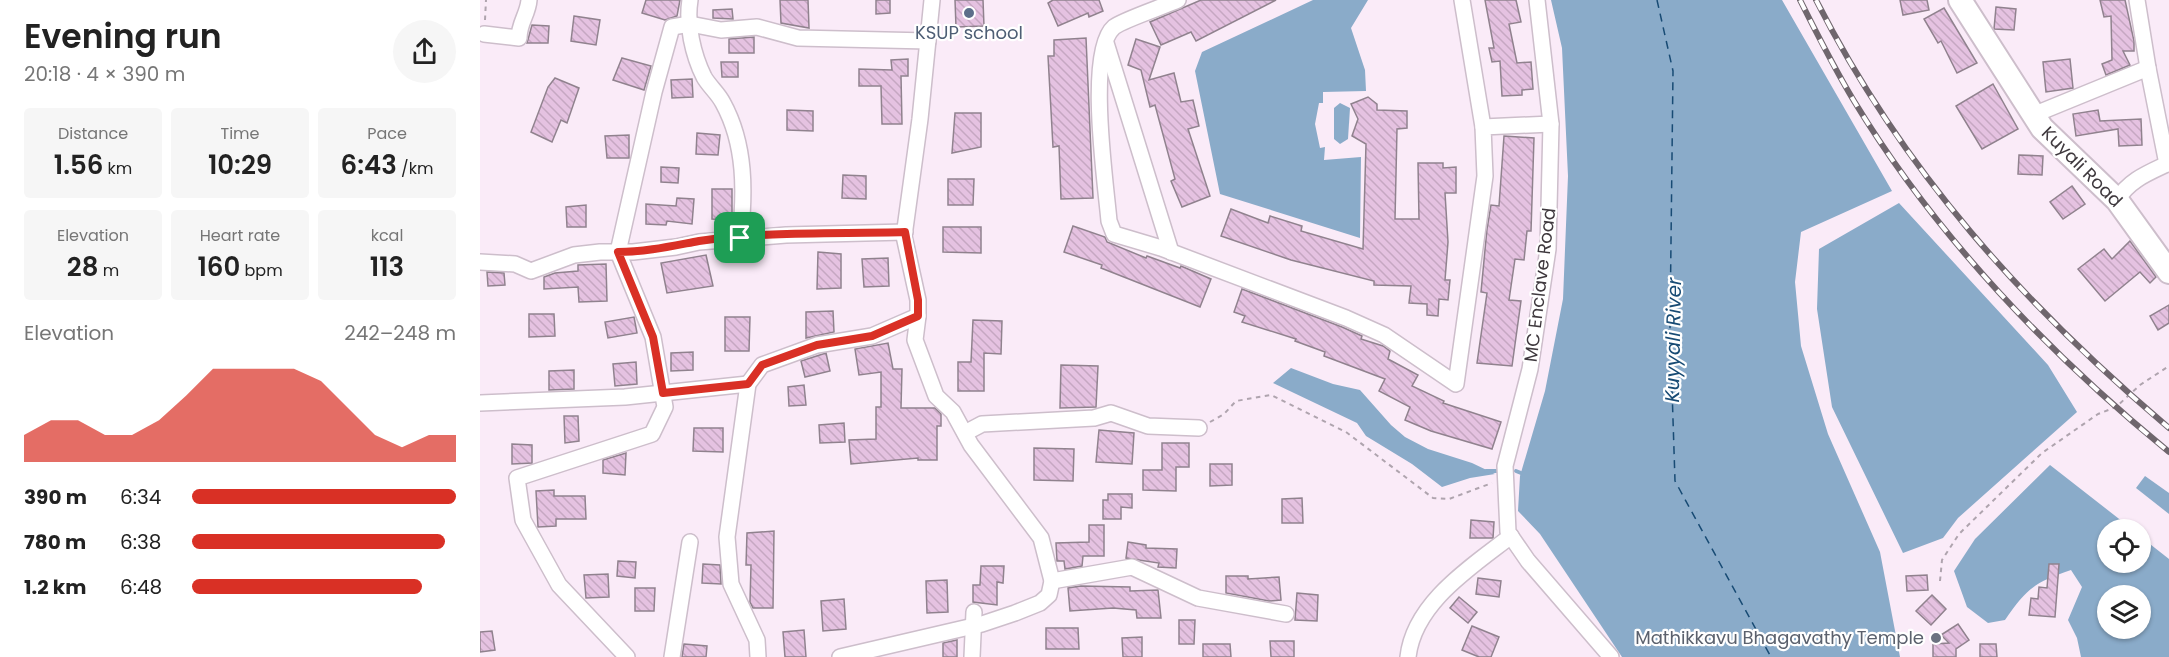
<!DOCTYPE html>
<html lang="en">
<head>
<meta charset="utf-8">
<style>
	body { margin:0; font-family:Poppins,sans-serif; background:#f6f6f6; color:#222; height:100vh; display:flex; flex-direction:column; font-size:22px; white-space:nowrap }
	* { box-sizing:border-box; margin:0 }
	p { font-size:20px; color:#767676 }
	.icon { flex:none; width:33px; height:33px; fill:none; stroke:currentColor; stroke-width:2; stroke-linecap:round; stroke-linejoin:round }
	.map { position:relative; flex:1; overflow:hidden }
	.panel { display:flex; flex-direction:column; background:#fff; width:480px }
	.panel>* { flex:none }
	.tools { position:absolute; left:1617px; top:519px; display:grid; gap:12px }
	.tools a { display:grid; place-items:center; width:54px; height:54px; border-radius:50%; background:#fff; box-shadow:0 2px 4px #0004; font-size:30px }
	.pin { position:absolute; display:grid; place-items:center; width:51px; height:51px; color:#fff; margin:-26px; border-radius:12px; box-shadow:0 3px 9px #0006 }
	.round { display:grid; place-items:center; flex:none; width:63px; height:63px; border-radius:32px; background:#f6f6f6 }
	.headline { display:flex; align-items:center; justify-content:space-between; height:102px; padding:0 24px }
	h1 { font-size:33px; font-weight:600; line-height:45px }
	.stats { display:grid; grid-template-columns:repeat(3,1fr); gap:9px; height:102px; padding:6px 24px }
	.stats div { display:grid; align-content:center; border-radius:6px; background:#f6f6f6; text-align:center }
	.stats b { font-size:26px; font-weight:600 }
	.stats small { font-size:16px; font-weight:400 }
	.stats p { font-size:16px }
	.chart { height:168px; padding:12px 24px }
	.chart p { display:flex; justify-content:space-between }
	.chart svg { width:100%; height:108px; margin-top:6px; fill:#d93025; opacity:.7 }
	ul { padding:0 24px; list-style:none; font-size:20px }
	li { display:grid; grid-template-columns:96px 72px 1fr; align-items:center; height:45px }
	li i { height:15px; border-radius:8px; background:#d93025 }
	main { display:flex; flex:1; min-height:0 }
	.map>svg:first-child { display:block }
</style>
</head>
<body>
<main>
<section class="panel">
<div class="headline"><div><h1>Evening run</h1><p>20:18 · 4 × 390 m</p></div><a class="round"><svg class="icon" aria-label="share" viewBox="0 0 24 24"><path d="M12 15V3M7 8l5-5 5 5M5 13v7h14v-7"/></svg></a></div>
<div class="stats">
<div><p>Distance</p><b>1.56<small> km</small></b></div>
<div><p>Time</p><b>10:29</b></div>
<div><p>Pace</p><b>6:43<small> /km</small></b></div>
</div>
<div class="stats">
<div><p>Elevation</p><b>28<small> m</small></b></div>
<div><p>Heart rate</p><b>160<small> bpm</small></b></div>
<div><p>kcal</p><b>113</b></div>
</div>
<div class="chart"><p><span>Elevation</span>242–248 m</p>
<svg viewBox="0 0 160 44" preserveAspectRatio="none"><path d="M0 44V33L10 27L20 27L30 33L40 33L50 27L60 17L70 6L80 6L90 6L100 6L110 11L120 22L130 33L140 38L150 33L160 33V44z"/></svg>
</div>
<ul>
<li><b>390 m</b>6:34<i style="width:100%"></i></li>
<li><b>780 m</b>6:38<i style="width:96%"></i></li>
<li><b>1.2 km</b>6:48<i style="width:87%"></i></li>
</ul>
</section>
<div class="map">
<svg width="1689" height="657" viewBox="0 0 1689 657">
	<defs>
		<pattern id="building-back-hatch" width="6" height="6" patternUnits="userSpaceOnUse" patternTransform="scale(1.5)"><rect width="6" height="6" fill="#e5c2e1"/><path d="M-1 5l2 2M0 0l6 6M5-1l2 2" fill="none" stroke="#c6a7c2"/></pattern>
	</defs>
	<rect width="100%" height="100%" fill="#faebf8"/>
	<g fill="#8aabc9" fill-rule="evenodd">
		<path d="M833 0H888L871 28 885 70 886 91 843 92V103H839L835 124 840 148 845 147 844 160 881 157 880 238 740 194 715 71 722 52Z"/>
		<path d="M1071 0H1302L1412 191 1321 232 1315 282 1321 346 1348 434 1400 552 1420 657H1142L1060 534 1038 511 1040 476 1065 391 1083 299 1088 176 1082 48Z"/>
		<path d="M860 103 870 108 868 139 860 144 854 139V108Z"/>
		<path d="M1419 203 1568 365 1597 412 1478 518 1463 538 1423 553 1352 407 1337 309 1339 249Z"/>
		<path d="M811 368 853 384 880 390 911 425 925 437 948 449 992 463 1015 474 990 478 962 487 932 464 886 436 877 423 793 383Z"/>
		<path d="M1570 465 1652 529 1628 530V562H1660L1661 537 1689 559V657H1601L1597 638 1588 620 1602 587 1591 570C1555 582 1546 589 1525 620L1508 623 1487 607 1474 571 1495 539ZM1628 596H1660V628H1628Z"/>
		<path d="M1665 476 1689 493V514L1656 488Z"/>
	</g>
	<g fill="none" stroke-linecap="round" stroke-linejoin="round">
		<g stroke="#8aabc9" stroke-width="4">
			<path d="M1006 471H1020"/>
			<path d="M1036 471 1041 473"/>
		</g>
		<path stroke="#184b74" stroke-width="1.5" stroke-dasharray="8 6" stroke-linecap="butt" d="M1177 0 1193 71 1190 327 1195 481 1291 657"/>
	</g>
	<g fill="url(#building-back-hatch)" stroke="#90828e" stroke-width="1.5">
		<path d="M166 0H200L197 16 185 20 162 13Z"/>
		<path d="M300 0H328L329 28 301 23Z"/>
		<path d="M396 0H410V13L396 14Z"/>
		<path d="M475 0H503L504 26 476 27Z"/>
		<path d="M573 0H619L623 11 609 17 608 13 578 26 568 3Z"/>
		<path d="M721 0H796L716 41 711 32 681 45 670 22Z"/>
		<path d="M1005 0H1036L1041 22 1029 24 1037 63 1051 62 1053 89 1042 90V95L1022 96 1020 61 1012 62 1009 48H1014Z"/>
		<path d="M1420 0H1447L1449 10 1423 15Z"/>
		<path d="M1620 0H1645L1654 41V51H1643L1650 65 1626 75 1622 64 1632 60 1631 16 1624 17Z"/>
		<path d="M1516 7 1536 9 1534 30 1514 29Z"/>
		<path d="M1464 8 1497 63 1477 73 1461 41 1458 43 1444 19Z"/>
		<path d="M252 9 253 19 233 18V10Z"/>
		<path d="M94 16 120 20 116 45 91 41Z"/>
		<path d="M52 25 69 26 68 43H47Z"/>
		<path d="M274 37V53H249V39Z"/>
		<path d="M606 38 613 198 581 199 579 146 573 147 568 56H574V40Z"/>
		<path d="M656 39 680 47 669 80 694 73 701 102 713 100 719 126 708 129 730 196 702 207 691 181 695 179 675 105 670 107 661 70 648 65Z"/>
		<path d="M142 58 171 66 164 90 133 80Z"/>
		<path d="M428 59V76H421L422 124H402L401 86H379V69L412 70 411 60Z"/>
		<path d="M1590 59 1593 88 1566 92 1563 62Z"/>
		<path d="M241 62H258V77H242Z"/>
		<path d="M75 78 99 88 87 123 81 120 72 142 51 132 68 87Z"/>
		<path d="M212 79 213 97 192 98 191 80Z"/>
		<path d="M1513 84 1538 129 1502 149 1476 106Z"/>
		<path d="M888 97 897 104V110L927 111V128L917 129 915 219H939L938 163H963V168L976 167V193H965L968 242 965 280H970L968 300 959 299 958 316 947 315V304L929 303 931 286 894 285V281L811 260 741 236 751 209 788 223 790 216 822 226 821 231 883 249 886 144 872 136 878 119 871 104Z"/>
		<path d="M307 110 333 111V131L307 130Z"/>
		<path d="M1618 110 1620 121 1661 119 1662 145 1639 146 1638 129 1596 136 1593 114Z"/>
		<path d="M475 113H501V147L472 153Z"/>
		<path d="M217 133 240 135 238 155 216 154Z"/>
		<path d="M149 135V158H127L125 136Z"/>
		<path d="M1024 136 1054 138 1051 231H1047L1044 260 1035 259 1029 300 1041 301 1032 366 997 363 1007 293 1001 292 1007 229 1011 205 1019 206Z"/>
		<path d="M1539 155 1563 156 1562 175 1538 174Z"/>
		<path d="M181 167 199 168 198 183 181 182Z"/>
		<path d="M363 175 386 176V199L362 198Z"/>
		<path d="M468 179H494L493 205H468Z"/>
		<path d="M1592 186 1605 204 1583 219 1570 202Z"/>
		<path d="M232 189H252V220L232 219Z"/>
		<path d="M197 198 214 199 212 224 187 221 186 225 166 224V204L196 206Z"/>
		<path d="M106 205V227H87L86 207Z"/>
		<path d="M593 226 625 237 627 242 666 258 667 256 700 268 701 266 731 279 720 307 621 268 622 265 584 252Z"/>
		<path d="M463 227H501V253L463 252Z"/>
		<path d="M1650 241 1676 277 1670 283 1660 272 1625 301 1598 269 1624 249 1632 259Z"/>
		<path d="M338 252 361 254V288L337 289Z"/>
		<path d="M226 255 233 286 187 293 181 263Z"/>
		<path d="M408 258 409 286 384 287 382 259Z"/>
		<path d="M126 264 127 301 99 302 98 287 64 289V277L75 273 98 271V265Z"/>
		<path d="M7 272 24 273 25 285 8 286Z"/>
		<path d="M762 289 862 327 882 336 881 339 903 346 910 351 908 359 938 375 932 386 964 401 963 403 1021 422 1012 449 951 431 925 420 930 407 899 391 905 379 844 356 845 352 815 341 816 339 762 322 765 316 754 312Z"/>
		<path d="M1689 305V323L1678 330 1670 316Z"/>
		<path d="M353 311 354 332 326 338V312Z"/>
		<path d="M49 314H74L75 336 49 337Z"/>
		<path d="M154 317 157 333 128 338 125 322Z"/>
		<path d="M245 317H270L269 351H245Z"/>
		<path d="M493 320 522 321 521 354 504 353V391H478V362H491Z"/>
		<path d="M408 343 413 369H422L421 408H455L461 414V426H457V460H438V458L371 464 369 440 396 439V407H401V372L379 375 375 349Z"/>
		<path d="M213 352V370L191 371V353Z"/>
		<path d="M346 353 350 371 325 377 321 361Z"/>
		<path d="M156 362 157 384 135 386 133 364Z"/>
		<path d="M581 365 618 366 616 407 580 408Z"/>
		<path d="M94 370V389L69 390V371Z"/>
		<path d="M324 385 326 405 309 406 308 387Z"/>
		<path d="M84 416H98L99 441 85 443Z"/>
		<path d="M364 423 365 442 340 443 339 425Z"/>
		<path d="M214 428H243V452L213 451Z"/>
		<path d="M619 430 654 433 652 464 616 462Z"/>
		<path d="M682 443H709V467H696V491L663 490V470H682Z"/>
		<path d="M32 444 52 445V463L32 464Z"/>
		<path d="M554 448 594 449 593 481 554 480Z"/>
		<path d="M146 453 145 475 123 473V460Z"/>
		<path d="M730 464H752V485L730 486Z"/>
		<path d="M74 490V496H105L106 519H76V526L58 527 56 491Z"/>
		<path d="M628 494H652V508L641 507V519H623V500H628Z"/>
		<path d="M822 498 823 523H802V499Z"/>
		<path d="M991 520 1014 522 1013 538H990Z"/>
		<path d="M609 525H624V556H603L602 566 585 569 584 561H577L576 543 609 542Z"/>
		<path d="M294 531 293 608H273L270 602 271 565H266L267 533Z"/>
		<path d="M648 542 666 545V548L697 549 696 568 678 567 679 563 646 558Z"/>
		<path d="M138 561 156 562 155 578 137 576Z"/>
		<path d="M223 564 240 565 241 584 222 583Z"/>
		<path d="M1569 564H1579L1575 617 1549 615 1551 598 1558 599 1559 587 1567 588Z"/>
		<path d="M501 566H524L523 583 517 582V605L493 602V585H500Z"/>
		<path d="M128 574 129 597 106 598 104 575Z"/>
		<path d="M1447 575 1448 590 1427 591 1426 576Z"/>
		<path d="M746 576H768V579L799 577 801 600 789 601 746 593Z"/>
		<path d="M998 578 1021 581 1019 597 996 594Z"/>
		<path d="M467 580 468 612 447 613 446 581Z"/>
		<path d="M601 586 650 587V591L678 590 681 618H657L656 610 633 608 590 611 588 588Z"/>
		<path d="M155 588H175L174 611H155Z"/>
		<path d="M817 593 838 595 837 621 815 620Z"/>
		<path d="M1452 595 1466 609 1451 625 1436 611Z"/>
		<path d="M979 597 997 612 988 623 970 608Z"/>
		<path d="M364 599 366 629 343 631 341 601Z"/>
		<path d="M699 620H715L714 644H699Z"/>
		<path d="M1478 624 1489 640 1476 649V657H1453V644L1469 643 1461 635Z"/>
		<path d="M992 626 1019 637 1011 657H999L982 650Z"/>
		<path d="M566 628H598L599 649H566Z"/>
		<path d="M324 630 326 657H305L303 632Z"/>
		<path d="M12 631 15 650 0 652V632Z"/>
		<path d="M662 637V657H643L642 638Z"/>
		<path d="M477 640V657H463V643Z"/>
		<path d="M790 641H814V657H791Z"/>
		<path d="M204 644 227 646 226 657H202Z"/>
		<path d="M723 644H750L751 657H723Z"/>
		<path d="M1500 644H1516L1517 657H1500Z"/>
	</g>
	<g fill="none" stroke-linecap="round" stroke-linejoin="round">
		<defs>
			<g id="minor">
				<path d="M210 0C206 24 213 55 224 77 229 86 238 93 243 103 266 145 265 193 260 239"/>
				<path d="M698 0C685 6 643 20 634 27 606 51 626 185 629 221L634 234 681 248 866 318 904 335 976 384 1005 176 1003 127 1071 124"/>
				<path d="M982 0 1003 127"/>
				<path d="M1057 0 1071 124 1068 249 1050 369 1025 466 1028 532 1048 561 1131 657"/>
				<path d="M1657 0 1668 68"/>
				<path d="M4 34 39 38C39 23 48 14 49 0"/>
				<path d="M626 43 691 252"/>
				<path d="M1553 115 1668 68 1687 164"/>
				<path d="M1637 200C1649 180 1668 173 1689 163"/>
				<path d="M0 262 35 264 51 271 94 255 120 252H153L196 247 219 242 306 235 425 232"/>
				<path d="M0 403 145 397 268 384"/>
				<path d="M485 433 502 424 614 418 631 413 668 426 719 428"/>
				<path d="M572 581 652 567 718 598 806 614"/>
				<path d="M147 657 79 585 43 520 37 478 172 434 185 407 173 337 138 252 174 92 192 27 210 24 241 30 277 27 318 38 448 41"/>
				<path d="M192 657 210 542"/>
				<path d="M278 657 277 640 251 584 247 537 268 384 282 365 337 345 392 336 438 316V300L424 236 440 119 452 0"/>
				<path d="M360 657 502 624 535 613 560 603 569 595 572 581 561 538 491 445 473 412 456 396 435 340 438 316"/>
				<path d="M492 657 494 612"/>
				<path d="M928 657C934 603 991 567 1031 536"/>
			</g>
			<path id="secondary" d="M1480 0 1562 128 1637 200 1689 272"/>
		</defs>
		<use href="#minor" stroke="#cdbecb" stroke-width="18"/>
		<use href="#secondary" stroke="#cdbecb" stroke-width="26"/>
		<g stroke="#afa4ae" stroke-width="2" stroke-dasharray="4.5 4.5" stroke-linecap="butt">
			<path d="M5 20 6 0"/>
			<path d="M730 422 744 414 756 401 791 395 866 432 953 498 969 499 1012 483"/>
			<path d="M1460 581 1462 560 1479 534 1562 453 1618 414 1636 407 1660 385 1689 366"/>
		</g>
		<use href="#minor" stroke="#fff" stroke-width="15"/>
		<use href="#secondary" stroke="#fff" stroke-width="22"/>
		<defs>
			<g id="rail">
				<path d="M1320 0C1337 34 1354 68 1374 101 1456 236 1567 352 1689 452"/>
				<path d="M1336 0C1423 171 1544 305 1689 428"/>
			</g>
		</defs>
		<use href="#rail" stroke="#6f666d" stroke-width="6"/>
		<use href="#rail" stroke="#fff" stroke-width="4" stroke-dasharray="11" stroke-linecap="butt"/>
	</g>
	<g fill="none" stroke-linecap="round" stroke-linejoin="round">
		<defs>
			<path id="route" d="M425 232 438 300V316L392 336 337 345 282 365 268 384 183 393 173 337 138 252C166 252 192 246 219 241 286 231 357 234 425 232Z"/>
		</defs>
		<use href="#route" stroke="#fff" stroke-width="12"/>
		<use href="#route" stroke="#d93025" stroke-width="8"/>
	</g>
	<circle fill="#5c6f8a" stroke="#fff" stroke-width="2" cx="489" cy="13" r="6"/>
	<circle fill="#6b7280" stroke="#fff" stroke-width="2" cx="1456" cy="638" r="6"/>
	<g text-anchor="middle" stroke-width="4.5" stroke-linejoin="round" paint-order="stroke">
		<g font-size="18" fill="#4e5e75" stroke="#fff">
			<text x="489" y="39">KSUP school</text>
		</g>
		<g font-size="18" fill="#3f393e" stroke="#fff">
			<text transform="translate(1602 167) rotate(45)" y="6">Kuyali Road</text>
			<text transform="translate(1060 285) rotate(-83)" y="6">MC Enclave Road</text>
		</g>
		<g font-size="18" fill="#5b616d" stroke="#fff" text-anchor="end">
			<text x="1444" y="644">Mathikkavu Bhagavathy Temple</text>
		</g>
		<g font-size="20" font-style="italic" fill="#184b74" stroke="#fff">
			<text transform="translate(1193 340) rotate(-89)" y="7">Kuyyali River</text>
		</g>
	</g>
</svg>
<div class="tools">
<a><svg class="icon" aria-label="locate" viewBox="0 0 24 24"><circle cx="12" cy="12" r="6"/><path d="M12 2v4M12 18v4M2 12h4M18 12h4"/></svg></a>
<a><svg class="icon" aria-label="layers" viewBox="0 0 24 24"><path d="M12 4l9 5-9 5-9-5zM3 14l9 5 9-5"/></svg></a>
</div>
<div class="pin" style="left:260px;top:238px;background:#1e9e55"><svg class="icon" aria-label="arrive" viewBox="0 0 24 24"><path d="M6 21V4h12l-3 4 3 4H6"/></svg></div>
</div>
</main>
</body>
</html>
